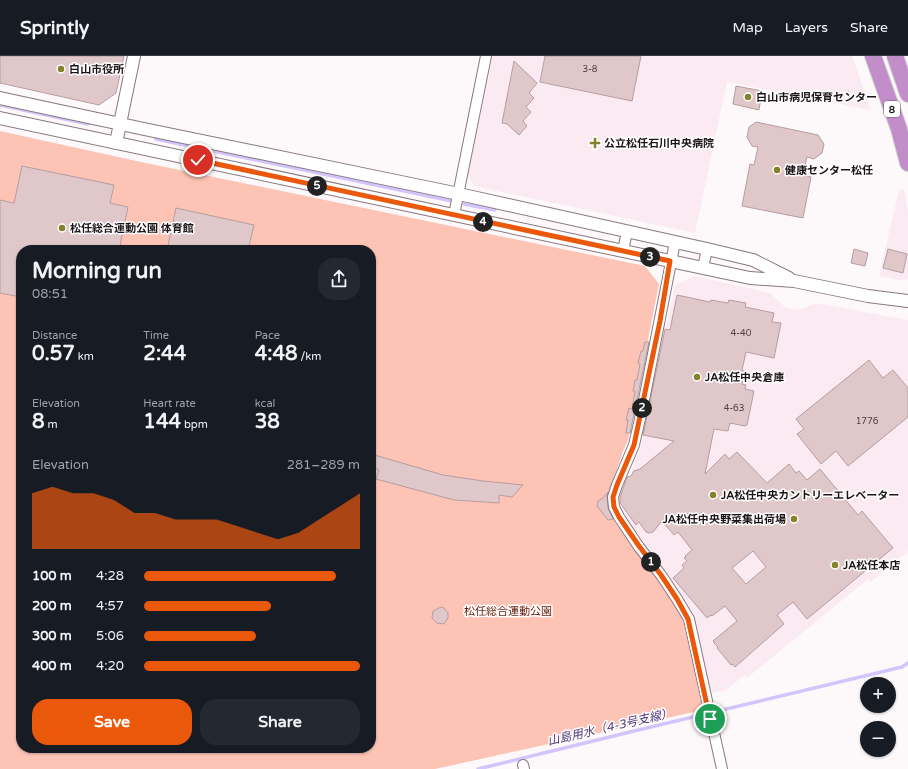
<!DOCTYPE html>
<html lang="en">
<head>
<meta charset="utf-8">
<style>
	body { margin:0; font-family:"Varela Round","Noto Sans JP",sans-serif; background:#242831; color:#f1f3f6; height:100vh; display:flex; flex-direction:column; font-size:15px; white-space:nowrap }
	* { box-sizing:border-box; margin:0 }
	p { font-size:13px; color:#9ea1a6 }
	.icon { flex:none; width:22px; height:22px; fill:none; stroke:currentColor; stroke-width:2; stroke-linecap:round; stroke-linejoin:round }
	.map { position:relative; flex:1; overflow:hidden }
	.panel { position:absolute; left:16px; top:189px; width:360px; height:508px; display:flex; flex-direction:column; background:#171b24; border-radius:16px; box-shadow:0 1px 3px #0004 }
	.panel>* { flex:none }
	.controls { position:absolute; left:860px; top:621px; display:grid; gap:8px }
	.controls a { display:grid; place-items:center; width:36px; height:36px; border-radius:50%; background:#171b24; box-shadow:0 1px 3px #0004; font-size:20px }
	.pin { position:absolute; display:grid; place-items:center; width:34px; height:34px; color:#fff; margin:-17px; border:2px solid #fff; border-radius:50%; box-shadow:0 1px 4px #0007 }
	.km { position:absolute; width:20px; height:20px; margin:-10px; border-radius:50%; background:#222; color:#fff; font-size:11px; line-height:20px; text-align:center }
	.round { display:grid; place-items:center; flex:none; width:42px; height:42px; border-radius:16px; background:#242831 }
	.overview { display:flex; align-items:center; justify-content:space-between; height:68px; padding:0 16px }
	h1 { font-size:22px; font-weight:700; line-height:30px }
	.stats { display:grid; grid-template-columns:repeat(3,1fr); gap:6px; height:68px; padding:4px 16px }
	.stats div { display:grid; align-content:center }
	.stats b { font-size:20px; font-weight:700 }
	.stats small { font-size:11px; font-weight:400 }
	.stats p { font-size:11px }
	.chart { height:112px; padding:8px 16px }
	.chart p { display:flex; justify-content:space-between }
	.chart svg { width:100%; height:72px; margin-top:4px; fill:#ea580c; opacity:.7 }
	.button { display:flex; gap:8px; margin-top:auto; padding:8px 16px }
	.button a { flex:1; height:46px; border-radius:16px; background:#ea580c; color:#fff; font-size:16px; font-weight:700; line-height:46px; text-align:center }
	.button a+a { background:#242831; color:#f1f3f6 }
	ul { padding:0 16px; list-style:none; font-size:13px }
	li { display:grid; grid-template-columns:64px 48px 1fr; align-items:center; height:30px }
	li i { height:10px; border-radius:5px; background:#ea580c }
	header { display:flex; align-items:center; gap:24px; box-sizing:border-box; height:56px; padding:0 20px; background:#171b24; border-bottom:1px solid #363941 }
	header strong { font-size:19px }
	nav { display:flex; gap:22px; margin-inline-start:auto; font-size:14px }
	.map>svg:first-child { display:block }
</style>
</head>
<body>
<header>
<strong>Sprintly</strong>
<nav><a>Map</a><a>Layers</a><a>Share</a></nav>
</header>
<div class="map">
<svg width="908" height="713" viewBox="0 0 908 713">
	<rect width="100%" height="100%" fill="#fdf9fb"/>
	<g fill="#fceaf3">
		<path d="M493 0H852L871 54 727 26 695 177 474 130 468 119Z"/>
		<path d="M904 133 908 155V222L904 225 879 220 899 134Z"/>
		<path d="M695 220 770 237 785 251 798 254 816 247 908 264V495L871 526 868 523 747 622 745 619 726 634 710 638 693 560 624 461 622 439 641 390 675 229Z"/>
	</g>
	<path fill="#fdc4b6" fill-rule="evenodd" d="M0 75 141 106 645 210 659 228 628 384 623 395 607 443 615 466 678 552 685 567 703 654 435 713H0ZM21 194H371V692H21Z"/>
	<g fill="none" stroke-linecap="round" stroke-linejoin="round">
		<g stroke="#d3c4fb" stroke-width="3.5">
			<path d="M0 49 88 68"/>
			<path d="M156 83 452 145"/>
			<path d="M464 148 495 154"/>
			<path d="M478 713 630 676 902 611 908 607"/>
		</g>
	</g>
	<g fill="#e0c7ca" stroke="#b59da0" fill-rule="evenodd">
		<path d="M0 0H124L116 37 99 49 0 27Z"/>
		<path d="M545 0H641L632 45 540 26Z"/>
		<path d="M514 5 537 27 529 37 534 42 526 51 531 56 523 65 527 70 519 79 507 68 502 67Z"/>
		<path d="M736 30 762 35 759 54 733 48Z"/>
		<path d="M756 66 818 79 824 88 822 97 814 103 807 101 803 119 811 121 803 162 742 150 750 108 754 109 758 91 752 90 747 81 749 71Z"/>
		<path d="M22 110 114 129 110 147 128 151 119 194H21V241L0 237V144L14 147Z"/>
		<path d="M176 152 254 169 248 194H167Z"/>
		<path d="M854 193 868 197 865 210 851 207Z"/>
		<path d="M888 193 907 198 903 217 883 212Z"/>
		<path d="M677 239 710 246 711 244 728 247 729 244 746 247 745 251 774 257 772 266 781 267 774 302 746 296 742 314 744 315 742 328 746 329 745 333 754 335 747 369H746L745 370 730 367 728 375 714 373 705 418 725 398 729 403 737 396 767 427 789 408 796 417 799 415 807 424 820 413 858 459 862 455 893 492 807 563 793 546 777 559 784 568 735 611 732 608 731 609 717 592 718 591 714 587V586L713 585 737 565 725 550 712 560 711 559 707 562 673 522 684 512 682 509 687 505 684 502 686 501 685 500 692 494 678 476 674 479 662 465 653 476 649 477 646 476 639 466 636 469 620 447V442L627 421 631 420 634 415 640 413 674 385 643 379 665 273 670 274ZM753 495 766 511 746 528 732 512Z"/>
		<path d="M645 286H649L630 377H626L628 364H626L629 352 632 353 635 335H633L635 324H637L640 308 638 307 641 295H643Z"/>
		<path d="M869 304 883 322 893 314 908 332V361L848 410 836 395 821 408 797 378 804 373 796 363Z"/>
		<path d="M371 398 443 419 483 425 523 429 512 441 499 439V447L454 444 376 423 379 414 371 410Z"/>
		<path d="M608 436 607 441 608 452 613 463 608 464 597 450 598 445 603 442Z"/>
		<path d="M441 551 444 552 448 557V562L444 568 437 567 432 562 433 555Z"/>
	</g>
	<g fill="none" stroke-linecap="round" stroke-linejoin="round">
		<defs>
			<g id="minor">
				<path d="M454 159 486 0"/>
				<path d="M675 186 642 354 634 389 617 429 613 441 614 451 619 461 639 491 661 519 677 543 689 563 722 713"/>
				<path d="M623 195 627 175"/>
				<path d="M703 212 707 193"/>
				<path d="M523 709 524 713"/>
			</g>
			<g id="tertiary">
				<path d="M0 42 144 73 459 138 707 193 753 204 789 222"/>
				<path d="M0 62 454 159 750 222 794 225 868 240 908 245"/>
				<path d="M116 87 134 0"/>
			</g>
			<g id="trunk">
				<path d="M873 0 899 73 908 107"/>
				<path d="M895 0 908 38"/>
			</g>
		</defs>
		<use href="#minor" stroke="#8a7781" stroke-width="12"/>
		<use href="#tertiary" stroke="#8a7781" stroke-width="14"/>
		<use href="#trunk" stroke="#d6d5d5" stroke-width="18"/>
		<use href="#minor" stroke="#fff" stroke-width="10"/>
		<use href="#tertiary" stroke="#fff" stroke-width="12"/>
		<use href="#trunk" stroke="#c28eca" stroke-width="16"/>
	</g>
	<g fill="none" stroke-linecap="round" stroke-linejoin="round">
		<defs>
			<path id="route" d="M198 104 670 205 660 265 634 389 617 429 613 441 614 451 619 461 639 490 661 519 677 543 688 563 710 663"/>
		</defs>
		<use href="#route" stroke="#fff" stroke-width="8"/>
		<use href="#route" stroke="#ea580c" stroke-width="5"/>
	</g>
	<g fill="#85822a" stroke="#fff" stroke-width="1.5">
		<circle cx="61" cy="13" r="4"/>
		<circle cx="748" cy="41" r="4"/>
		<path d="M593 81h4v4h4v4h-4v4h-4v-4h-4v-4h4z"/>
		<circle cx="777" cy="114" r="4"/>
		<circle cx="62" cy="172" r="4"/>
		<circle cx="697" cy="321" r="4"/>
		<circle cx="713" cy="439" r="4"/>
		<circle cx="794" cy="463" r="4"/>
		<circle cx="835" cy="509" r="4"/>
	</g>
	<g text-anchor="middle" stroke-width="3" stroke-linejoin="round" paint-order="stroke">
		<g font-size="9" fill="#4d4144">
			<text x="590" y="16">3-8</text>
			<text x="741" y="280">4-40</text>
			<text x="734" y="355">4-63</text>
			<text x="867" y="368">1776</text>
		</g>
		<rect fill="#fff" stroke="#605a5d" stroke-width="1" x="884" y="45" width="16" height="16" rx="3"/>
		<g font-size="10" font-weight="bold" fill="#1c1418">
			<text x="892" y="57">8</text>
		</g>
		<g font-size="11" font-weight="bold" fill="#1c1418" stroke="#fff" text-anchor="start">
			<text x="69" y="17">白山市役所</text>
			<text x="756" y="45">白山市病児保育センター</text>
			<text x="604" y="91">公立松任石川中央病院</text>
			<text x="785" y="118">健康センター松任</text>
			<text x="70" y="176">松任総合運動公園 体育館</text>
			<text x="705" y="325">JA松任中央倉庫</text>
			<text x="721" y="443">JA松任中央カントリーエレベーター</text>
			<text x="786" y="467" text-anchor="end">JA松任中央野菜集出荷場</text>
			<text x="843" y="513">JA松任本店</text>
		</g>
		<g font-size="11" fill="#661e0c" stroke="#fff">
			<text x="508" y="559">松任総合運動公園</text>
		</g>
		<g font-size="12" font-style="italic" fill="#4e3779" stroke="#fff">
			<text transform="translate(610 671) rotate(-13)" y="4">山島用水（4-3号支線）</text>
		</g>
	</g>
</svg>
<div class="controls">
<a>+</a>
<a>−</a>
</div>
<div class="pin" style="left:710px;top:663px;background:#1e9e55"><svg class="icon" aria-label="arrive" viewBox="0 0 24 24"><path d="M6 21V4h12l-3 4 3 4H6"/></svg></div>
<div class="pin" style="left:198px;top:104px;background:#d93025"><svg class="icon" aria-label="check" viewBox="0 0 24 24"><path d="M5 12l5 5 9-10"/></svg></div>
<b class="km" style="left:651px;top:506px">1</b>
<b class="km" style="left:642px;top:352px">2</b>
<b class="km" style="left:650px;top:201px">3</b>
<b class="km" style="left:483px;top:166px">4</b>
<b class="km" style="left:317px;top:130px">5</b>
<section class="panel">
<div class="overview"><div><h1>Morning run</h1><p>08:51</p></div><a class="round"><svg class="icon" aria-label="share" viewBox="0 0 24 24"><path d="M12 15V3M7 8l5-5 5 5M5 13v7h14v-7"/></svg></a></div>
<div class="stats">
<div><p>Distance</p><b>0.57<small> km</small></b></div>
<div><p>Time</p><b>2:44</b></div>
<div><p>Pace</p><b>4:48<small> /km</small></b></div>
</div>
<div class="stats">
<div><p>Elevation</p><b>8<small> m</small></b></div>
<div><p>Heart rate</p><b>144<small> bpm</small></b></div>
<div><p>kcal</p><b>38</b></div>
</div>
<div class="chart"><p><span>Elevation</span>281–289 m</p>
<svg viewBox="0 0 160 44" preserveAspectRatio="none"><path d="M0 44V10L10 6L20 10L30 10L40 14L50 22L60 22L70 26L80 26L90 26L100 30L110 34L120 38L130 34L140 26L150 18L160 10V44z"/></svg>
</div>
<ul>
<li><b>100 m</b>4:28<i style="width:89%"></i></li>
<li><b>200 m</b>4:57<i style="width:59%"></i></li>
<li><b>300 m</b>5:06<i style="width:52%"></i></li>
<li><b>400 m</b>4:20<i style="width:100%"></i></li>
</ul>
<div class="button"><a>Save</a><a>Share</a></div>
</section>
</div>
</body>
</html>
